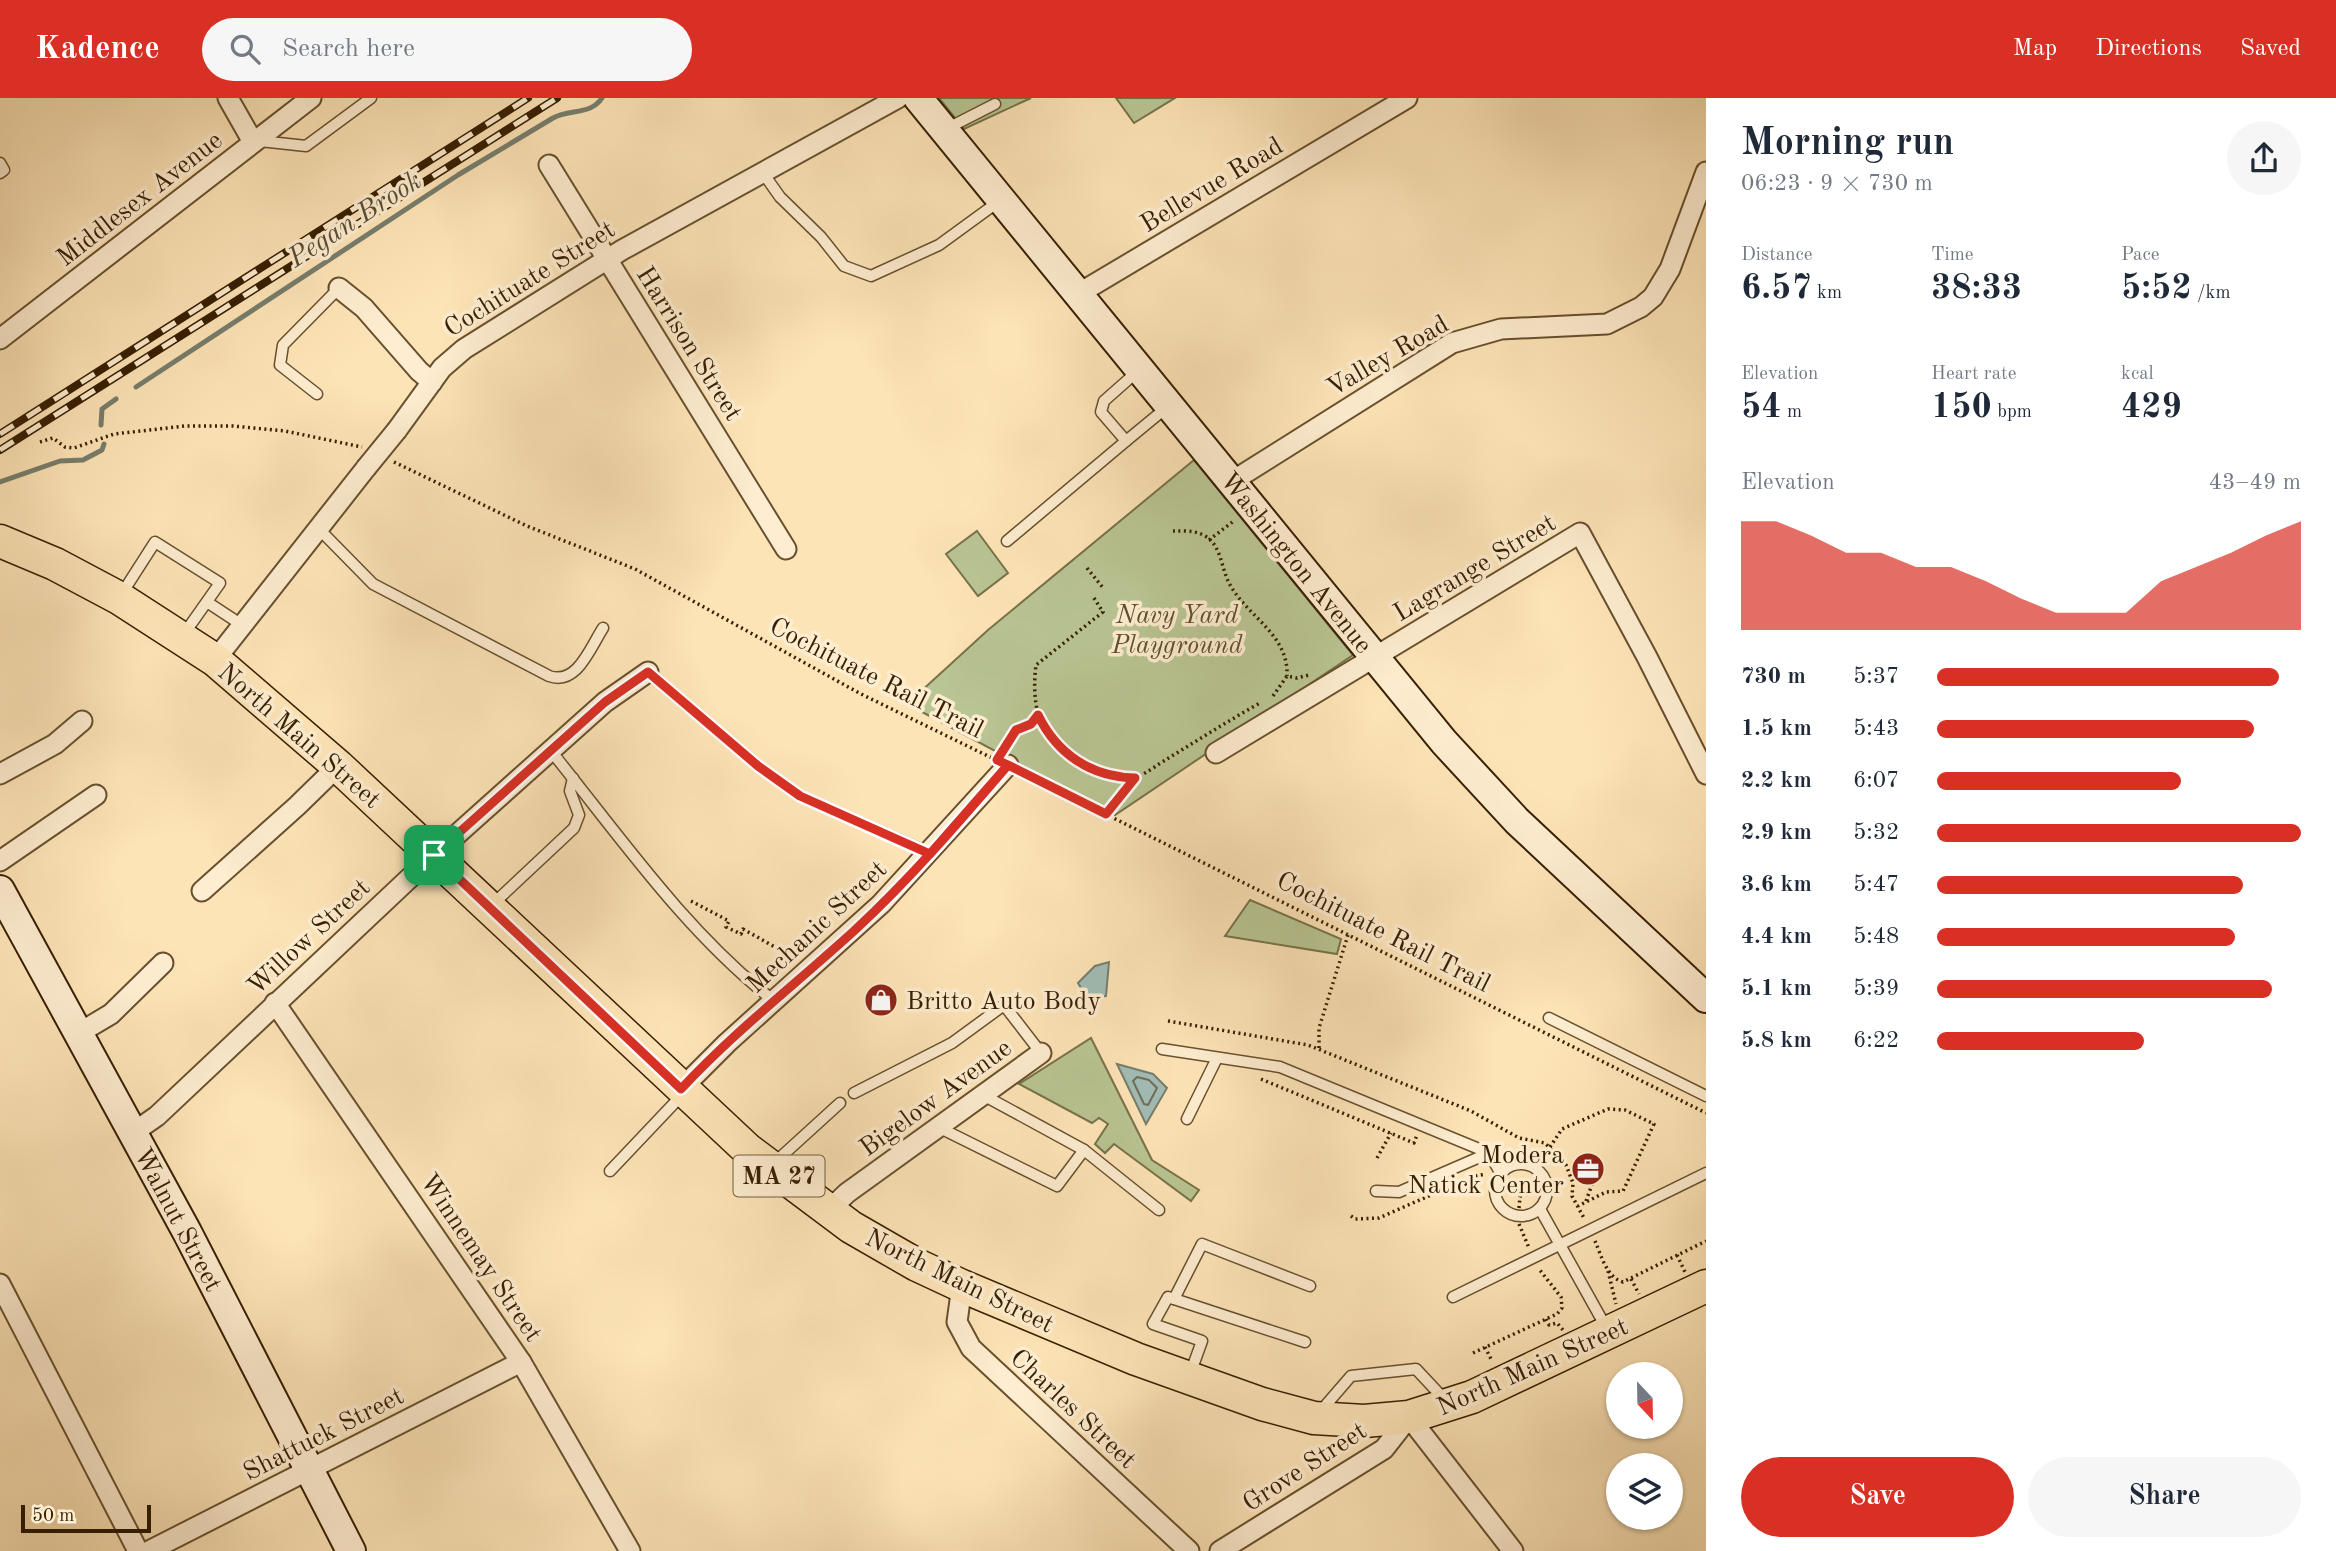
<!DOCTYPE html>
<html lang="en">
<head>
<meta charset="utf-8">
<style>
	body { margin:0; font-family:"Old Standard TT",serif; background:#f6f6f7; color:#1f2937; height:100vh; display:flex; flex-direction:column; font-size:26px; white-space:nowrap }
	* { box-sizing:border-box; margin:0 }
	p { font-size:23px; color:#747a83 }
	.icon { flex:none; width:38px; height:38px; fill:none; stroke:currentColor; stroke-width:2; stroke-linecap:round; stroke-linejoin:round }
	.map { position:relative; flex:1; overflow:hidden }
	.sheet { display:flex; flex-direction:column; background:#fff; width:630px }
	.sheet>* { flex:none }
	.needle { width:46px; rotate:158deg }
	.controls { position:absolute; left:1606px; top:1264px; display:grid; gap:14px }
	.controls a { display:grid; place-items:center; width:77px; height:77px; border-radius:50%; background:#fff; box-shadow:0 2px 5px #0004; font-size:35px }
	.scale { position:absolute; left:21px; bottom:18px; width:130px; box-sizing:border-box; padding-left:7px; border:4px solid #371f00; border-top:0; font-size:19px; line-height:24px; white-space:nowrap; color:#371f00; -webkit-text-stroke:5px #feedd0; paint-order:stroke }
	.pin { position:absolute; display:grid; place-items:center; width:60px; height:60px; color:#fff; margin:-30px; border-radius:14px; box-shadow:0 4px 10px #0006 }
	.round { display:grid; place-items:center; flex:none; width:74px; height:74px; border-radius:37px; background:#f6f6f7 }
	.overview { display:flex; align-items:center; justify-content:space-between; height:119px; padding:0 35px }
	h1 { font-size:38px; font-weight:600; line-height:52px }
	.stats { display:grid; grid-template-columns:repeat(3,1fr); gap:10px; height:119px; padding:7px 35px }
	.stats div { display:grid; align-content:center }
	.stats b { font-size:35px; font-weight:600 }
	.stats small { font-size:19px; font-weight:400 }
	.stats p { font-size:19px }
	.chart { height:196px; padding:14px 35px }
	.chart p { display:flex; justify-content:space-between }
	.chart svg { width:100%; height:126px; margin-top:7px; fill:#d93025; opacity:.7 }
	.button { display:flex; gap:14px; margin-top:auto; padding:14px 35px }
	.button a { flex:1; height:80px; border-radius:42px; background:#d93025; color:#fff; font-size:28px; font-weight:600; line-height:80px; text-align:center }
	.button a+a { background:#f6f6f7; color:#1f2937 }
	ul { padding:0 35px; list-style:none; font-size:23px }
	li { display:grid; grid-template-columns:112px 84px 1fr; align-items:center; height:52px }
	li i { height:18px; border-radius:9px; background:#d93025 }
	header { display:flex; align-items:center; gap:42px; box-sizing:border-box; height:98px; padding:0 35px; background:#d93025; color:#fff }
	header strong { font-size:33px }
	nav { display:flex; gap:38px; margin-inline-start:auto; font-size:24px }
	.search { width:490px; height:63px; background:#f6f6f7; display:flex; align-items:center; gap:18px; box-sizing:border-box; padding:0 24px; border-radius:38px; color:#747a83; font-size:26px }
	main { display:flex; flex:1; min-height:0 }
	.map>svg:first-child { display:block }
</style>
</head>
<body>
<header>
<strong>Kadence</strong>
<div class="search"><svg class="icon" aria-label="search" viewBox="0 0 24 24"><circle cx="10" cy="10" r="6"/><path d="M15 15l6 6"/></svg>Search here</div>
<nav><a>Map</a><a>Directions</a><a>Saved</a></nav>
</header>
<main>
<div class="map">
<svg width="1706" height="1453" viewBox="0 0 1706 1453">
	<rect width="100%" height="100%" fill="#fde4b7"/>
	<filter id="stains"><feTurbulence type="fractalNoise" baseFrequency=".00286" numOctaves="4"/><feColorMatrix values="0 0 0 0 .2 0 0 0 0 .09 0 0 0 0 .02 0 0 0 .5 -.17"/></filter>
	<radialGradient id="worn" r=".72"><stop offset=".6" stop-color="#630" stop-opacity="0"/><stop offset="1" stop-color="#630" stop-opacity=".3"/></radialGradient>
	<g fill="#b9c593" stroke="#78724a" stroke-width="2">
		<path d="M939 0H1031L964 31Z"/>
		<path d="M1116 0H1175L1134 25Z"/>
		<path d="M1194 362 1353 557 1115 717 907 606 988 532Z"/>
		<path d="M977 433 1008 475 978 498 946 456Z"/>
		<path d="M1250 802 1341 841 1337 856 1225 838Z"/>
		<path d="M1091 940 1152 1062 1199 1092 1191 1103 1114 1046 1105 1055 1095 1046 1108 1026 1099 1020 1092 1025 1019 986Z"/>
	</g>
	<g fill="#a2bdb6" stroke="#777e6d" stroke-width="2">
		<path d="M1109 864 1106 898 1088 902 1078 885 1095 868Z"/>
		<path d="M1117 966 1153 976 1167 990 1146 1026Z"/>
	</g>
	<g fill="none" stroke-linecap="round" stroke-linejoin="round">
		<path stroke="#6c6e5b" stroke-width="2" d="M1137 979 1149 982 1157 990 1148 1007 1144 1006 1133 983Z"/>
		<g stroke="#777e6d" stroke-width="5">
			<path d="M136 289 458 77 553 20C570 11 591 17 602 0"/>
			<path d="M101 327 102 311 116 301"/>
			<path d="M0 384 60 363 83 362 102 352 104 346"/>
		</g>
		<defs>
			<g id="lane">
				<path d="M946 31 995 6"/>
				<path d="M260 43 306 48 371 0"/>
				<path d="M0 65 4 72 0 75"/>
				<path d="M763 75 780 99 821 139 844 168 871 178 939 147 998 104"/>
				<path d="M1139 272 1104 303 1101 314 1126 343 1166 310"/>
				<path d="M317 296 280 267 283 247 339 190"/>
				<path d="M319 431 373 486 549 578C577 588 590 550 603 530"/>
				<path d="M1007 443 1126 343"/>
				<path d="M121 497 155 444 220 485 184 536"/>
				<path d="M207 504 242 527"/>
				<path d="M648 574 758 668 800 698 929 755"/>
				<path d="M551 653C621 740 686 834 774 903"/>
				<path d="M493 806 574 730 579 717 570 693 573 680"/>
				<path d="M1549 920 1706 998"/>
				<path d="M1162 951 1280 969 1489 1055 1501 1076"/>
				<path d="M854 995 952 945 1004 907 1041 955"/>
				<path d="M1187 1021 1217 960"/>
				<path d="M938 1029 1057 1088 1084 1052 983 997"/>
				<path d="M1084 1052 1159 1112"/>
				<circle cx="1521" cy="1092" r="26"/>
				<path d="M773 1066 840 1005"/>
				<path d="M610 1073 682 997"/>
				<path d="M1376 1093 1399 1094 1489 1055"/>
				<path d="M1540 1111 1607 1231"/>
				<path d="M1453 1199 1706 1075"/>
				<path d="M1174 1201 1202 1146 1310 1188"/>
				<path d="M1190 1276 1202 1243 1153 1226 1168 1199 1305 1244"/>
				<path d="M1319 1315 1351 1278 1416 1271 1445 1302"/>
			</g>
			<g id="street">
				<path d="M228 0 253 44"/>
				<path d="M549 67 786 451"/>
				<path d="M339 190 364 210 419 273 432 284"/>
				<path d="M1078 196 1407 0"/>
				<path d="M0 241 311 0"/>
				<path d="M397 332 442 270 464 251 622 152 898 0"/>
				<path d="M1231 384 1452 245 1501 231 1607 226 1641 209 1653 199 1670 171 1706 74"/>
				<path d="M215 562 366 370"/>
				<path d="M1216 655 1580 435 1647 559 1706 676"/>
				<path d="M0 676 55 646 82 623"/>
				<path d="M0 763 96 697"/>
				<path d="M202 793 297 708 338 668"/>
				<path d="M275 905 521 1264 630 1453"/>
				<path d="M79 935 111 916 163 865"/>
				<path d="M681 991 727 945 881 806 1008 667"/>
				<path d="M134 1034 157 1018 434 757 605 604 648 574"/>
				<path d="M828 1113 847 1095 1041 955"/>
				<path d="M0 1186 138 1453"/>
				<path d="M962 1188 957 1224 971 1250 1189 1453"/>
				<path d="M149 1453 521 1264"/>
				<path d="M1220 1453 1384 1351 1409 1319 1513 1453"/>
			</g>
			<g id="secondary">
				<path d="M918 0 1444 644 1517 723 1706 900"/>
				<path d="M0 792 187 1134 351 1453"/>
			</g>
			<path id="primary" d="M0 443 55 466 119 500 215 562 338 668 747 1051 851 1129 917 1167 962 1188 1136 1261 1262 1306 1314 1320 1364 1323 1409 1319 1472 1299 1706 1188"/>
		</defs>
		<use href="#lane" stroke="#68502e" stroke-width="13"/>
		<use href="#street" stroke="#68502e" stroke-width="23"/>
		<use href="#secondary" stroke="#371f00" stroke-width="32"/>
		<use href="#primary" stroke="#371f00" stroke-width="35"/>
		<g stroke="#371f00" stroke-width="3.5" stroke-dasharray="2 3.5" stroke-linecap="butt">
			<path d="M40 344 53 340 65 349 74 350 114 336 185 328H233L285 333 362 349"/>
			<path d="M394 364 527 428 635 471 861 596 992 660"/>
			<path d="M1173 433C1183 433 1195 432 1205 438 1221 447 1221 469 1229 485 1246 518 1289 536 1287 578"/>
			<path d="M1209 442 1235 422"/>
			<path d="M1087 470 1104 491"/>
			<path d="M1094 500 1103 514 1036 567C1034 583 1034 600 1038 616 1046 648 1100 688 1134 680 1145 677 1158 666 1167 661 1198 642 1228 623 1260 605"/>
			<path d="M1273 598 1287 578 1297 580 1309 577"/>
			<path d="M1004 651 1016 632 1031 626 1038 617"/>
			<path d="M1021 674 1706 1015"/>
			<path d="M1106 716 1135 680"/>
			<path d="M691 803 729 823 726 829 741 836 743 831 789 857"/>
			<path d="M1168 923 1308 947 1471 1013 1519 1040 1545 1045 1566 1067 1573 1085 1572 1098 1585 1122"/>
			<path d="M1319 950V930L1348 837"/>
			<path d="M1261 981 1414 1045 1417 1037"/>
			<path d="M1550 1049 1562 1031 1608 1011 1625 1012 1654 1026 1623 1093 1606 1094 1578 1108"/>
			<path d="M1377 1060 1391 1035"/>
			<path d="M1470 1079 1486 1076"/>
			<circle cx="1522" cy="1091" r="7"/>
			<path d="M1586 1103 1595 1078"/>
			<path d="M1519 1110 1520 1098"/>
			<path d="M1351 1118 1355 1121 1379 1120 1458 1085"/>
			<path d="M1519 1126 1529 1150"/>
			<path d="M1595 1143C1601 1157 1607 1180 1623 1184L1706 1143"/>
			<path d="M1677 1157 1685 1174"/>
			<path d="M1608 1173 1616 1206"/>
			<path d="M1631 1181 1639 1196"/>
			<path d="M1546 1221 1549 1227 1557 1225 1563 1232"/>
			<path d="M1485 1249 1492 1263"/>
			<path d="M1473 1255 1557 1216 1562 1210 1561 1199 1539 1171"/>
		</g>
		<use href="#lane" stroke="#feedd0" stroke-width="10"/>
		<use href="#street" stroke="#feedd0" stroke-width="19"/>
		<use href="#secondary" stroke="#feedd0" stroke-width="28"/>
		<use href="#primary" stroke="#fde4b7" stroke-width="32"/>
		<defs>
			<g id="rail">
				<path d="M0 336 528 0"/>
				<path d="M0 352 557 0"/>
			</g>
		</defs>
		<use href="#rail" stroke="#371f00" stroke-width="8"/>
		<use href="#rail" stroke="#feedd0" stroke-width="5" stroke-dasharray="16" stroke-linecap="butt"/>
		<defs>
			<path id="street-bridge" d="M366 370 397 332"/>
		</defs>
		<use href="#street-bridge" stroke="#68502e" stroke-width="23" stroke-linecap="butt"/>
		<use href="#street-bridge" stroke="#feedd0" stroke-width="19"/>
	</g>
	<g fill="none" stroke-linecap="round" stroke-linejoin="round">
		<defs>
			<path id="route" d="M434 757 681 991C735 933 797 885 855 832 910 781 959 724 1008 667L1106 716 1135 680C1091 679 1057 656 1038 617L1031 626 1016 632 997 662 1008 667 930 756 800 698 758 668 648 574 605 604 434 757"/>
		</defs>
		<use href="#route" stroke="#fff" stroke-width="14"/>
		<use href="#route" stroke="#d93025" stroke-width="9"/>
	</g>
	<defs>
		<symbol id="shop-disc" viewBox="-11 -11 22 22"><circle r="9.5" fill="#8f2418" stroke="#feedd0"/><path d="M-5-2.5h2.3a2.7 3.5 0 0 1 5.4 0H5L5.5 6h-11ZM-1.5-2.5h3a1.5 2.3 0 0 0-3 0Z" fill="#fff"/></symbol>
		<symbol id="office-disc" viewBox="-11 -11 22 22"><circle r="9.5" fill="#8f2418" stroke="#feedd0"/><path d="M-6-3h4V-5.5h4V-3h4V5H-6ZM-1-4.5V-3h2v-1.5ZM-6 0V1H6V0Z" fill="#fff"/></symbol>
	</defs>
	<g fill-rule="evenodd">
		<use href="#shop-disc" x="862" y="883" width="38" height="38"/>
		<use href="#office-disc" x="1569" y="1052" width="38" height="38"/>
	</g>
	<g text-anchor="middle" stroke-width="7" stroke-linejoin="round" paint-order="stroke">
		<rect fill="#feedd0" stroke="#735d3e" stroke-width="2" x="733.5" y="1057.5" width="91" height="41" rx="5"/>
		<g font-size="24" font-weight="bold" fill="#371f00">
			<text x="779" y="1086">MA 27</text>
		</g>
		<g font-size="26" fill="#371f00" stroke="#feedd0">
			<text transform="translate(1211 86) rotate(-31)" y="9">Bellevue Road</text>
			<text transform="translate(139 100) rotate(-38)" y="9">Middlesex Avenue</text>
			<text transform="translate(529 180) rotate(-32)" y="9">Cochituate Street</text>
			<text transform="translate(690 245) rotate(58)" y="9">Harrison Street</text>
			<text transform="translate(1387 257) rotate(-30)" y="9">Valley Road</text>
			<text transform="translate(1297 464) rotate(51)" y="9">Washington Avenue</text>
			<text transform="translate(1474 469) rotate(-31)" y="9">Lagrange Street</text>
			<text transform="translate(877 579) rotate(27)" y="9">Cochituate Rail Trail</text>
			<text transform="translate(300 637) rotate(41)" y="9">North Main Street</text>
			<text transform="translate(816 828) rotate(-43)" y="9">Mechanic Street</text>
			<text transform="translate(1384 833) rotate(27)" y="9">Cochituate Rail Trail</text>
			<text transform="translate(308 838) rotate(-43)" y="9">Willow Street</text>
			<text transform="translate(935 999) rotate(-36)" y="9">Bigelow Avenue</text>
			<text transform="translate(179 1121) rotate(62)" y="9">Walnut Street</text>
			<text transform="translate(482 1159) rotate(56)" y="9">Winnemay Street</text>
			<text transform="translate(960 1182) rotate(26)" y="9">North Main Street</text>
			<text transform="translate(1532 1268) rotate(-24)" y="9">North Main Street</text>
			<text transform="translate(1074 1310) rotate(43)" y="9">Charles Street</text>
			<text transform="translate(323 1335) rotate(-27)" y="9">Shattuck Street</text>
			<text transform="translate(1304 1368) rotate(-33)" y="9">Grove Street</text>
		</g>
		<g font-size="26" font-style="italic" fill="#5e512c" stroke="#feedd0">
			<text x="1177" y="525">Navy Yard<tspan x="1177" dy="30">Playground</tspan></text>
		</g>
		<g font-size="26" fill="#371f00" stroke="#feedd0" text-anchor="start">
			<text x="906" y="911">Britto Auto Body</text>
			<text x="1564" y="1065" text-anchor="end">Modera<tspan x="1564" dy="30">Natick Center</tspan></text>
		</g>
		<g font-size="28" font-style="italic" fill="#574e37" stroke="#feedd0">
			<text transform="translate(354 120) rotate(-33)" y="10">Pegan Brook</text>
		</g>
	</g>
	<rect width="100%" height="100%" filter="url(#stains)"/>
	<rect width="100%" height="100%" fill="url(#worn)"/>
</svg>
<div class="controls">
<a><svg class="needle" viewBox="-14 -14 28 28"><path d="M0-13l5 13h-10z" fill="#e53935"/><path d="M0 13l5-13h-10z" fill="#747a83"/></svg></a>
<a><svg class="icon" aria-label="layers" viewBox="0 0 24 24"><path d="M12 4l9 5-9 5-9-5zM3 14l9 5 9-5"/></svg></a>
</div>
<div class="scale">50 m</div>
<div class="pin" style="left:434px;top:757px;background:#1e9e55"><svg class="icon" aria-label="arrive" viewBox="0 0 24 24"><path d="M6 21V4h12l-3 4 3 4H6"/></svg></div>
</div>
<section class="sheet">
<div class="overview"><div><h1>Morning run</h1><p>06:23 · 9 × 730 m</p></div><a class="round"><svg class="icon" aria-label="share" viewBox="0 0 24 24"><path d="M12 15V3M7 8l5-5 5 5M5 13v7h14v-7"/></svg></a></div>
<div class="stats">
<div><p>Distance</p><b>6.57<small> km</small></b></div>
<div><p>Time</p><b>38:33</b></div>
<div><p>Pace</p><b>5:52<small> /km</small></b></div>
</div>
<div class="stats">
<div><p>Elevation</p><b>54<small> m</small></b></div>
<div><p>Heart rate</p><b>150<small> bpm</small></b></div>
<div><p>kcal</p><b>429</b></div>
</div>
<div class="chart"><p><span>Elevation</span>43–49 m</p>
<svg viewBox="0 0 160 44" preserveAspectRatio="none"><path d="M0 44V6L10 6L20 11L30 17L40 17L50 22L60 22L70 27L80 33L90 38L100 38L110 38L120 27L130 22L140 17L150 11L160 6V44z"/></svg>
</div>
<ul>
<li><b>730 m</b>5:37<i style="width:94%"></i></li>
<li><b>1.5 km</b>5:43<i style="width:87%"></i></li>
<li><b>2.2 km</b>6:07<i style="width:67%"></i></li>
<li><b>2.9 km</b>5:32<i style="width:100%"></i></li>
<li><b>3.6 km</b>5:47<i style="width:84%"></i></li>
<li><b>4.4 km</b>5:48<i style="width:82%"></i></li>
<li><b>5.1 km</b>5:39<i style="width:92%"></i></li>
<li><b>5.8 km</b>6:22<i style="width:57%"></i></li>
</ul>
<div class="button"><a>Save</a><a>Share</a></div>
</section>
</main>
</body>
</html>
